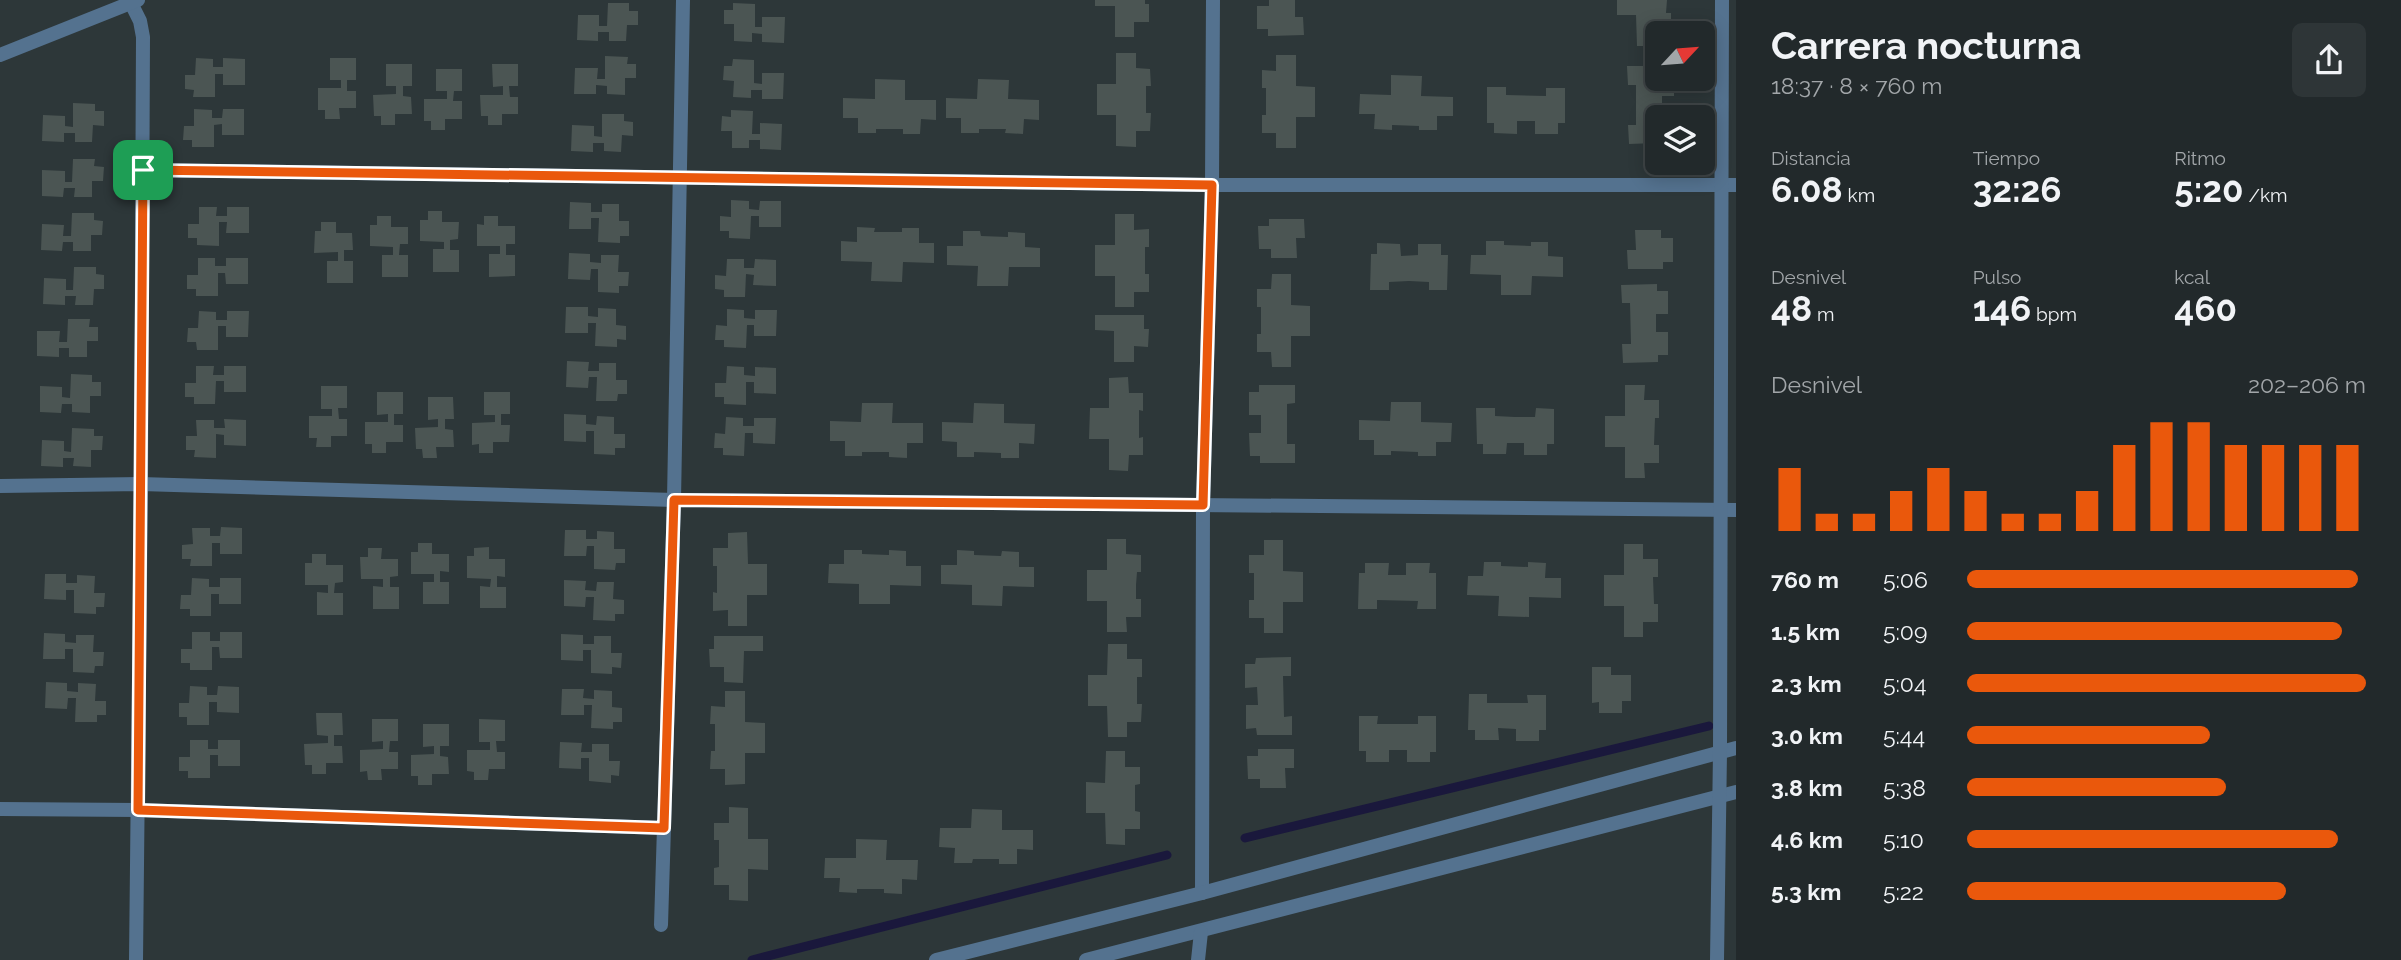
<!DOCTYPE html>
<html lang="es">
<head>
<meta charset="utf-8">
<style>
	body { margin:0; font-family:Raleway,sans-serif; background:#2e3537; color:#f1f3f6; height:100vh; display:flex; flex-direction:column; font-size:26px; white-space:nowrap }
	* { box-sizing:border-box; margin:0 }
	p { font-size:23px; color:#a2a6a9 }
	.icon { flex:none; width:38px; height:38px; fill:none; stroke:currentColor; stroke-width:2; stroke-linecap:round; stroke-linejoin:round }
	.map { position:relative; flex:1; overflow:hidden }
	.details { display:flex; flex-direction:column; background:#22292b; width:665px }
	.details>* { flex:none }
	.needle { width:46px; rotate:64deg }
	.buttons { position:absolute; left:1645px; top:21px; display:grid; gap:14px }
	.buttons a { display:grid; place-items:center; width:70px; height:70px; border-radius:10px; background:#22292b; box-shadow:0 4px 18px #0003,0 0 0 2px #3f4547; font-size:35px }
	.pin { position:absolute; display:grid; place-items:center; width:60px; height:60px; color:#fff; margin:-30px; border-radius:14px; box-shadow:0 4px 10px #0006 }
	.round { display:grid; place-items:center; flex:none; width:74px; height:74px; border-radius:10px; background:#2e3537 }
	.summary { display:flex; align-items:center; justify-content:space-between; height:119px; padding:0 35px }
	h1 { font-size:38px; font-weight:700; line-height:52px }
	.figures { display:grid; grid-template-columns:repeat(3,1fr); gap:10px; height:119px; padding:7px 35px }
	.figures div { display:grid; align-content:center }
	.figures b { font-size:35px; font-weight:700 }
	.figures small { font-size:19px; font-weight:400 }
	.figures p { font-size:19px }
	.chart { height:196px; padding:14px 35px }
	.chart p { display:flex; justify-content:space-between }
	.chart svg { width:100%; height:126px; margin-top:7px; stroke:#ea580c; stroke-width:6 }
	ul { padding:0 35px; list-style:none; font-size:23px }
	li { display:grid; grid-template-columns:112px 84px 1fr; align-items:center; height:52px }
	li i { height:18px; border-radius:9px; background:#ea580c }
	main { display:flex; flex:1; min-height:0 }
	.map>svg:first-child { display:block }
</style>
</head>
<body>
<main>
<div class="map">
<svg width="1736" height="960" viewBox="0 0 1736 960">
	<rect width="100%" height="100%" fill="#2d3739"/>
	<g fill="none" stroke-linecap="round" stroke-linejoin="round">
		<g stroke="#1a183c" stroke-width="9">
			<path d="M1245 838 1709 726"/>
			<path d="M752 960 1167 855"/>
		</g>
	</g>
	<g fill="#4b5553">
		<path d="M1095 0H1145V4H1149V22H1134V37H1115V6H1095Z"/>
		<path d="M1269 0H1295V17H1303L1304 35 1268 36V29H1257V6H1269Z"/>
		<path d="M1617 0H1667L1666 13H1671V31H1656V46H1637L1636 15H1617Z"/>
		<path d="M608 3H629V11H638V25H627L626 41H609V32H598V41L577 40 578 15H599V26H607Z"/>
		<path d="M733 3 755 4V27H762V17H785L784 43 762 42V34L752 33V42L734 41V24H724V10H733Z"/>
		<path d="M1116 53H1136V68L1150 69 1151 86H1146V113H1151L1150 131H1136V147L1116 146V115H1097V84H1116Z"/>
		<path d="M1276 55H1296V86L1315 87V117H1296V148H1276V133H1262V115H1266V88H1262V70L1276 71Z"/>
		<path d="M605 56 628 57 627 64H636V78H625V95L607 94V86L596 85V94H574L575 68H598L597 79H605Z"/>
		<path d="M196 58 213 59V67H223V58L245 59V85H223V74H215V97H193L194 90 185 89V75H195Z"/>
		<path d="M330 58H356V80H347V91H356V108H339L340 119H325V110H318V88H341V80H330Z"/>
		<path d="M733 59 754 60V83L762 84V73H784L783 99H762V90H751V98L733 97 734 81 723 80 724 66H732Z"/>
		<path d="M386 64H412V86H403V96L411 97 412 114H395V125H381V116H374L373 95 396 94V86H386Z"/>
		<path d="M492 64H518V86H509L510 97H518V114H502V125H488V116H481L480 95H503V86L493 87Z"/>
		<path d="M1627 66H1657V79H1674V96H1662V114L1674 113V117H1657V143L1629 144 1628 125H1636V85H1628Z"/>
		<path d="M436 69H462V91H454L453 101H462V119H445V130H431V121H424V99H447V91H436Z"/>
		<path d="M1391 75 1422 76 1421 96 1453 97V116H1437V130H1419V126L1392 125V130L1374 129 1375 114H1359L1360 94 1391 95Z"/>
		<path d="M875 79 905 80V100H936V120L921 119 920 134H903V129H876V133H858V118H843V98L875 99Z"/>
		<path d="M978 79 1009 80 1008 99 1039 100V120L1024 119 1023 134 1005 133 1006 129H979V133H961V118H946V98L977 99Z"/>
		<path d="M1487 87H1506V95L1546 96V88H1565V123H1558V134H1535V121H1517V134L1494 133V123H1487Z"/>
		<path d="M73 103 95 104V111H104V126L93 125 92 142H75V133H64V142L42 141 43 115 65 116V126L73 127Z"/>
		<path d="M194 109 212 110V118H222L223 109H244V135H222V124L214 125V147H192V140H183L184 126H194Z"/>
		<path d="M731 110 753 111 752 134H760V123L782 124 781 150 760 149V140H749V148H732V131H721L722 116 731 117Z"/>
		<path d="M602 114H624V121L633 122V136L622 135 621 152 604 151V143H593V152L571 151 572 125 594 126V136L602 137Z"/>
		<path d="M73 159H95L94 166 104 167 103 181H92V197H74L75 188H64L63 197 42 196V170L65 171V182H72Z"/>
		<path d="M731 200 749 201V209L759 210 760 201H781V227H759V216H751L750 239 729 238V231H720V216L731 217Z"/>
		<path d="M570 202 591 203V212H602V204H619V221H629V236H620V243L598 242 599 218H591V229H569Z"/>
		<path d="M199 207H217L216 216H227V207H249V233H226L227 222H219V246L197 245V238H188V224H199Z"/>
		<path d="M428 211H442V222H459L458 239 450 240V250H459V272H433V249H444V242L420 241V220H428Z"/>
		<path d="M72 213H94V220L103 221 102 235H91V251H73V242H63L62 251 41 250 42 224 64 225 63 236H71Z"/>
		<path d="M1115 214H1134V230L1149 229V247H1145V274H1149V292H1134V307H1115V276H1095V245H1115Z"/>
		<path d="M377 216H391V227H408V244H400L399 255H408V277H382V255H393V247L370 246V225H377Z"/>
		<path d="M484 216H498V226H515V244H506V255H515V276L489 277V254H500V246H477V224L484 225Z"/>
		<path d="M1269 219H1304L1305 238H1296L1297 258H1271V249H1259L1258 226H1269Z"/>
		<path d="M321 222H336V233H352L353 250H344V261H353V283H327V261H338V252L314 253 315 231H321Z"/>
		<path d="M857 227 875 228 874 232H902V228H919V243H934V263L903 262 902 282 871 281 872 262 841 261V241L857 242Z"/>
		<path d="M1635 230H1661V238H1673V262H1663V269H1628L1627 250H1636Z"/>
		<path d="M963 231H980L981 236 1008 237V232L1025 233V247L1040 248V267H1009L1008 286H977L978 266 947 265V246H963Z"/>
		<path d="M1486 241H1504V245L1531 246V242H1548V256L1563 257V277L1532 276 1531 295H1501V275L1470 274 1471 255H1486Z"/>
		<path d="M1377 243 1400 244 1401 256 1418 255V244H1441V255H1448L1447 290H1429V282L1409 281 1389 282V290H1370L1371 254H1377Z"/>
		<path d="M569 253 590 254V262L601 263V255H619L618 272H629L628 286H619V293L598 292V269H591L590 280 568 279Z"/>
		<path d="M198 258H215V266H226V258H248V284H226L225 273H218V296H196V289H187V275H198Z"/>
		<path d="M727 259H744V268H754L755 259 776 260V286L753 285 754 275 746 274 745 297H724V290L715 289V275L726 276Z"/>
		<path d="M74 267H96V274L104 275V289H94L93 305H75L76 296H65V305L43 304 44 278 66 279V290H73Z"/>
		<path d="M1272 274H1291V305L1310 306V336H1291V367H1272L1271 352H1257V334H1261V307H1257V289H1271Z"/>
		<path d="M1657 284V291H1668V314H1656V332H1668V355H1658V362L1623 363 1622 344H1631L1630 303H1622L1621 285Z"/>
		<path d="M566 307H588V316L598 317V308L616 309V325L626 326V340L617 339V347L595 346 596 323H588V333H565Z"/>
		<path d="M727 309 744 310V318L755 319V310H777L776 336H754V325H747L746 348 724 347V340H715L716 325 727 326Z"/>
		<path d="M199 311 216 312V320H227V311H249L248 337H226V326H218V350H197L196 342H187L188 328H198Z"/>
		<path d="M1095 315H1144V329H1149L1148 347 1134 346V362H1114V331L1095 330Z"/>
		<path d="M68 319H90L89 327H98V341H87V357H69V348H59V357L37 356V331H60L59 342H67Z"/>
		<path d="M567 361 589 362 588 371H599V363H616V380H627V394H618L617 401H596L597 377H589L588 388 566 387Z"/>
		<path d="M196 366H214L213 375H224V366H246V392H224V381H216L215 404H194V397H185V383H196Z"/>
		<path d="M727 366 744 367V375L755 376V367L776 368V394L754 393V382H746V405L724 404V397H715V383H726Z"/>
		<path d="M71 374 92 375V382H101V396H90V413L72 412V404H62L61 413 40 412V386L62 387V397L70 398Z"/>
		<path d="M1128 377 1129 393H1143V411L1139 410V438L1143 437V455H1129L1128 471 1109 470V439H1089L1090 408H1109V378Z"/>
		<path d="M1259 385H1295V403L1287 404V444H1295V463H1260V456H1250L1249 433H1261V415H1249V392H1259Z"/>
		<path d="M1625 385H1645L1644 400H1659V418H1655L1654 445H1659V463H1644L1645 478H1625V447H1605V416H1625Z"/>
		<path d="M321 386H347V408H338L339 419H347V436H331V447H316L317 438H309V416H332V409H321Z"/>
		<path d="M377 392H403V414H394V425H403V442H386V453H372V444H365V422H388V414L377 415Z"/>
		<path d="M484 392H510V414H501V425H510L509 442H493V453H479V444L472 445V423L495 422V415H484Z"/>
		<path d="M428 397H453L454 419H445V429L453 430 454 447H436L437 458H423L422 449H416L415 428 438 427V419L428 420Z"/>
		<path d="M1391 402H1421V422L1452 423 1451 442H1436V456H1418V452L1391 451V455H1374V440H1359V420L1390 421Z"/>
		<path d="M862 403H893L892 423H923V443H907V458L889 457V452H862V456H845V441H830V421L861 422Z"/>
		<path d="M974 403 1004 404V423L1035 424 1034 444 1019 443V458H1001V453L974 452V457H957V442L942 441V422L973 423Z"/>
		<path d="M1476 408H1495V416L1515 417H1535L1536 408 1554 409V444H1547V455H1524V443H1507L1506 454H1483V444H1477Z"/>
		<path d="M564 414 586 415V424L596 425 597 416 614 417V434H625V448H615V455L594 454V431H586V442L564 441Z"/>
		<path d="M726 417 743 418V426H754V418H776L775 444 753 443V433H745L744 456 723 455V448H714L715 433 725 434Z"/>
		<path d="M224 419 246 420V446L224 445V435L216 434V458L194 457 195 450H186V436H197L196 420H214V428H225Z"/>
		<path d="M72 428 94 429V436H103L102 450H91V467L73 466 74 458H63V467L41 466 42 440 64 441V451L71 452Z"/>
		<path d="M221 527 242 528V554H220V543H212V566H190L191 559H182V545L193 544 192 528H210V536H220Z"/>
		<path d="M565 530H586V539H597V531L614 532V549H625V563H616L615 570 594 569V546H587L586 556H564Z"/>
		<path d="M747 532 748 564H767V595H747V626H728V610L713 611V592L717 593V566H713V548H728V533Z"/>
		<path d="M1107 539H1126V554L1141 555V572H1137L1136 585V599H1141V617H1126L1127 632H1107V601H1087V570H1107Z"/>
		<path d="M1264 540H1283V571L1303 572V602H1283V633H1264V618H1249V600H1254V573H1249V555H1264Z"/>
		<path d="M418 543H432V554H449V572L440 571V582H449V604H423V582H434V574H411V552H418Z"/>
		<path d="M1624 544H1643V559H1658V577H1653L1654 604H1658V622H1643V637H1624V606H1604V575H1624Z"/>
		<path d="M489 547V559H505V577L497 576V587H506V608H480V586L490 587 491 579 467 578V556H474V548Z"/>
		<path d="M368 548H382L381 559H398V576L390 577V587H399V609H373V586L383 587V579H361L360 557H368Z"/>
		<path d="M844 550H862V554L889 555V550L906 551V566H921V586L890 585V604H859V584L828 583 829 564H844Z"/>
		<path d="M957 550 974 551V555L1001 556 1002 551 1019 552V567H1034V587L1003 586 1002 606 972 605V585L941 584V565H957Z"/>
		<path d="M312 554H326V565H343V582L335 583 334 593H343V615H317V592L328 593V585H305V563H312Z"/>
		<path d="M1484 562H1501V566L1528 567V562L1546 563 1545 578H1561V598L1529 597V617L1498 616 1499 596 1467 595 1468 576H1483Z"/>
		<path d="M1365 563H1389L1388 575H1406V563H1430L1429 573H1436V609H1417L1418 601 1377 600V609H1358L1359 573H1365Z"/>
		<path d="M45 574H66V583H77V575L95 576 94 593H105L104 607H96V614L74 613V590H66V600L44 599Z"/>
		<path d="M192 578 209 579V587H220V578H241V604H219V594H211V616H190V609H180L181 595H191Z"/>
		<path d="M564 580 586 581 585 590 596 591 597 582H614L613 599 624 600V614H615V621L593 620 594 597H586L585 607 564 606Z"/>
		<path d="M192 632H210V641H220V632H242V658H220L219 647H212V670H190V663H181V649H192Z"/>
		<path d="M44 633 65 634V642L76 643V635H94L93 652H104L103 666H95L94 673 73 672V649H65V659H43Z"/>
		<path d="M561 634 583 635V644H594V636H611V653H622L621 668 612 667V674L591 673V650H583V661L561 660Z"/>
		<path d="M714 636H763V651H744L743 683 724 682V667H710L709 649H714Z"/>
		<path d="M1108 644H1127V659H1142V677H1137V704H1142L1141 722H1127V737H1108L1107 706H1088V675H1107Z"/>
		<path d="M1291 657V676H1283L1284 717 1292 716V735H1257L1256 728 1246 729V705H1258L1257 687 1245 688V664H1255L1256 658Z"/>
		<path d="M1592 667H1611V675H1631V701H1622V713H1599V702L1592 703Z"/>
		<path d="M46 682 67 683V691L78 692V683L96 684 95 701H106V715H97V722H75L76 698H68L67 709 45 708Z"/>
		<path d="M190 686 207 687V695H217L218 686 239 687V713L217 712V702H209V725H187V717H179V703H189Z"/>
		<path d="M562 689H584L583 698 594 699V690L612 691V707L622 708V722H613V729L591 728 592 705H584V715H561Z"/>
		<path d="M725 691H745V722L765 723V753H745V784L725 785V769H710L711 751H715V724H710L711 706 725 707Z"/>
		<path d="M1469 694H1487V703H1528L1527 695H1546V730H1539V741H1516V729L1498 728 1499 740H1475V730H1468Z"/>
		<path d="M316 713H342L343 735H334V746H342L343 763H326V774H312V765H305L304 744 328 743V736L317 735Z"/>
		<path d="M1359 716H1378L1377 724H1418V716H1436V752H1430V762H1407V750H1389V762H1366V751H1359Z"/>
		<path d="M372 719H398V741H390L389 752H398V769H381L382 780H368L367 771 360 772V750L383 749V741L372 742Z"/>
		<path d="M479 719 505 720V741H496L497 752H505V769H489L488 780H474V772L467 771V750H490V742H479Z"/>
		<path d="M423 724H449V746H440V756L448 757 449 774H432V785H418V776H411V755L434 754V746L423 747Z"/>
		<path d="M190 740H208V749H218V740H240V766H218V755H210V778H188V771H179V757H190Z"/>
		<path d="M560 742 582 743 581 752H592V744H609V761H620L619 776 611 775V783L589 781V758H581V769L559 768Z"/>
		<path d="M1258 749H1294V768H1285L1286 788H1260V779H1248L1247 756H1258Z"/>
		<path d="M1106 751H1125V767H1140V784L1135 785V811L1140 812V829H1125V845L1106 844 1105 813H1086V782L1105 783Z"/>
		<path d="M729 807 748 808V839H768V870L748 869V901L729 900V885H714V868L719 867V840H714V823H729Z"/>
		<path d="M972 809 1002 810V830H1033V850L1017 849V864H999V859H973L972 863H954L955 848 939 847 940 828H971Z"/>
		<path d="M856 839 887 840 886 860H918L917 880 902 879V894L884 893V889H857V893L839 892 840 878H824L825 858H856Z"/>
	</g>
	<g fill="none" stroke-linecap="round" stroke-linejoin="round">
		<g stroke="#54728f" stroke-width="14">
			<path d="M131 3 140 21 143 37 141 484 136 960"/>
			<path d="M0 55 138 0"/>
			<path d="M143 170 1212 185H1736"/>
			<path d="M0 486 141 484 674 500 1736 510"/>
			<path d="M0 809 138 810 664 828"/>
			<path d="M1202 893 1203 505 1212 185 1213 0"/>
			<path d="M661 925 674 500 683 0"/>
			<path d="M936 960 1202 893 1736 748"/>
			<path d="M1086 960 1736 792"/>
			<path d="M1198 960 1201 932"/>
			<path d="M1717 960 1720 752 1722 0"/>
		</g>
	</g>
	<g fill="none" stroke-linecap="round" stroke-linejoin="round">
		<defs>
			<path id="route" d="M143 170 1212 185 1203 505 674 500 664 828 138 810Z"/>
		</defs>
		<use href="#route" stroke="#fff" stroke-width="14"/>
		<use href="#route" stroke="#ea580c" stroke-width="9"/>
	</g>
</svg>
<div class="buttons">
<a><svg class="needle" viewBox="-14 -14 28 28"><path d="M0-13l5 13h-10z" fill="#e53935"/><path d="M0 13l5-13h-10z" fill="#a2a6a9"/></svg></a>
<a><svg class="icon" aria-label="layers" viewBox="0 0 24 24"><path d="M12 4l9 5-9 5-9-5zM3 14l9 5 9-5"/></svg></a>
</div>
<div class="pin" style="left:143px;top:170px;background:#1e9e55"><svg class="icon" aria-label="arrive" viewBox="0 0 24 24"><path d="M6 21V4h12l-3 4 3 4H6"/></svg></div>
</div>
<section class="details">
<div class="summary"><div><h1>Carrera nocturna</h1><p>18:37 · 8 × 760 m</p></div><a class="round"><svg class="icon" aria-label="share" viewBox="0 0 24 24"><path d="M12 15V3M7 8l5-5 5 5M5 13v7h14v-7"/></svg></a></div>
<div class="figures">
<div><p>Distancia</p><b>6.08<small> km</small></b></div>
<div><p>Tiempo</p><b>32:26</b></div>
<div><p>Ritmo</p><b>5:20<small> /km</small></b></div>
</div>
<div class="figures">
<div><p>Desnivel</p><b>48<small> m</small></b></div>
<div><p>Pulso</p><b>146<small> bpm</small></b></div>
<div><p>kcal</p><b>460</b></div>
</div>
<div class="chart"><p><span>Desnivel</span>202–206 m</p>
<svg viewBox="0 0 160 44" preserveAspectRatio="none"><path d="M5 44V22M15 44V38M25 44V38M35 44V30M45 44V22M55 44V30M65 44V38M75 44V38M85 44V30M95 44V14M105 44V6M115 44V6M125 44V14M135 44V14M145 44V14M155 44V14"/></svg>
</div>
<ul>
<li><b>760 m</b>5:06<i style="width:98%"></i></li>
<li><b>1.5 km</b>5:09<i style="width:94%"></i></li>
<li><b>2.3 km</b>5:04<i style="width:100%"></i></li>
<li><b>3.0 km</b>5:44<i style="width:61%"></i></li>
<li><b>3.8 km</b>5:38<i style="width:65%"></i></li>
<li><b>4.6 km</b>5:10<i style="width:93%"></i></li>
<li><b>5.3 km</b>5:22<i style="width:80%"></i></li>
</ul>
</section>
</main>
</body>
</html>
